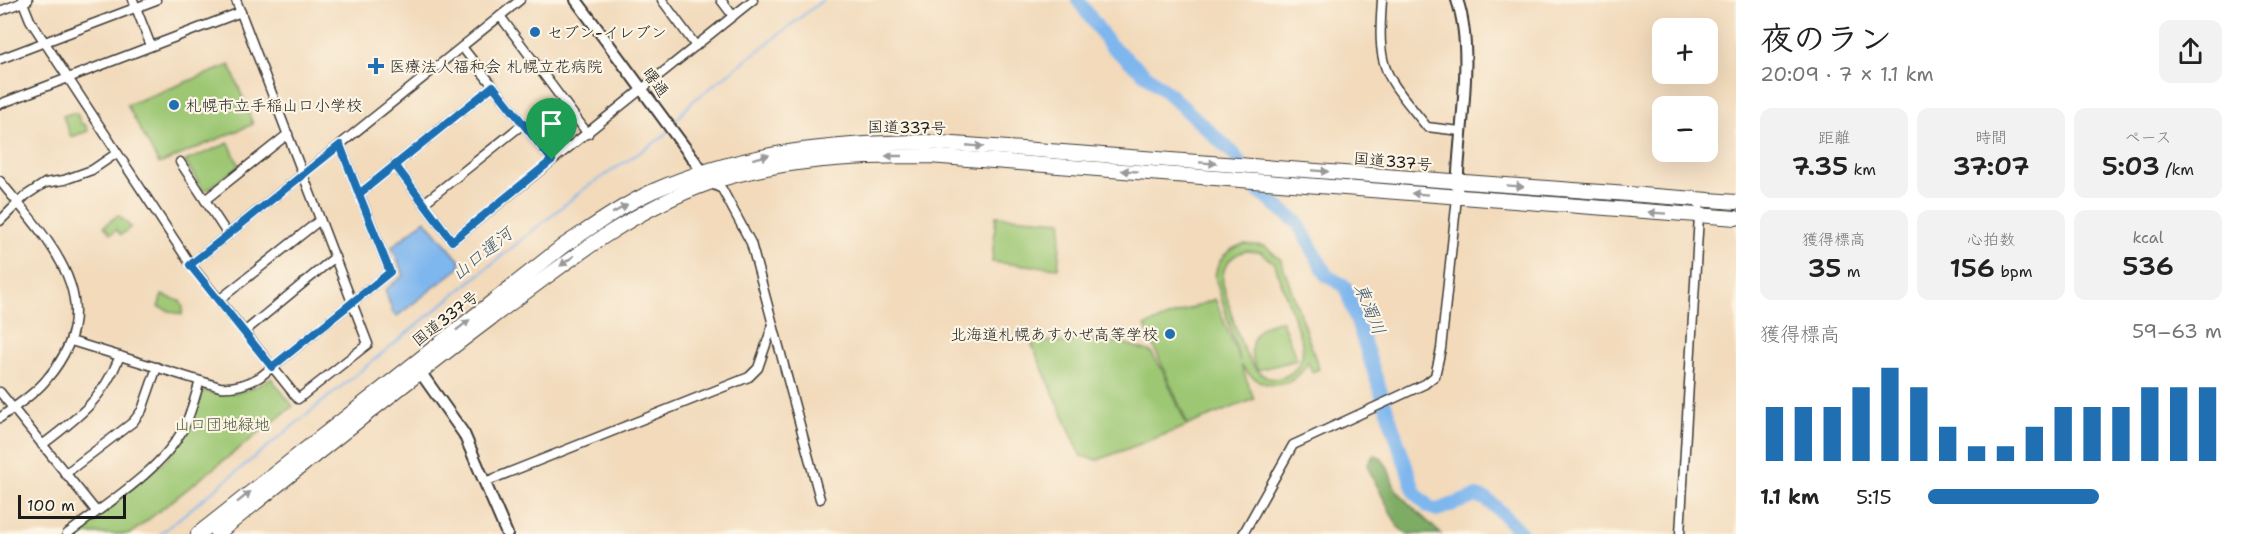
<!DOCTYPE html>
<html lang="ja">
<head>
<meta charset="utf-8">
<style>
	body { margin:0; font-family:"Shantell Sans","Klee One",sans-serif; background:#f2f2f2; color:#222; height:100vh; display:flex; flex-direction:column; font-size:22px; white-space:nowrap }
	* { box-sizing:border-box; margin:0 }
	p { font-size:20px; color:#767676 }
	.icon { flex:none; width:33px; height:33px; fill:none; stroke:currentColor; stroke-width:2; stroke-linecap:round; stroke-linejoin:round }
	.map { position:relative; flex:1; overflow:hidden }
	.panel { display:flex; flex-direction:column; background:#fff; width:510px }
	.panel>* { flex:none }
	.controls { position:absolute; left:1652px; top:18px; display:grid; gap:12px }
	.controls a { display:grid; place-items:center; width:66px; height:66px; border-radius:12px; background:#fff; box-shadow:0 6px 24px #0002; font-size:30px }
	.scale { position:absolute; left:18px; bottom:15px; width:108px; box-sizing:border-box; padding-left:6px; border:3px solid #1c1c1c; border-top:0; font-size:16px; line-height:21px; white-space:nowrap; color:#1c1c1c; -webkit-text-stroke:4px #fcf5e5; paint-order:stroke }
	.pin { position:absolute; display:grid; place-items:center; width:51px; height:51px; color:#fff; margin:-62px -26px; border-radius:50% 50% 50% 0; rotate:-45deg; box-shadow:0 0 6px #0007 }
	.pin .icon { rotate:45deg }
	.round { display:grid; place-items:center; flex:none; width:63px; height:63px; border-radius:12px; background:#f2f2f2 }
	.headline { display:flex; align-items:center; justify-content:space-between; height:102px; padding:0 24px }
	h1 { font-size:33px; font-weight:600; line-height:45px }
	.stats { display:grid; grid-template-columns:repeat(3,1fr); gap:9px; height:102px; padding:6px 24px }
	.stats div { display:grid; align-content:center; border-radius:12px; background:#f2f2f2; text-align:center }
	.stats b { font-size:26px; font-weight:600 }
	.stats small { font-size:16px; font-weight:400 }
	.stats p { font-size:16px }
	.chart { height:168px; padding:12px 24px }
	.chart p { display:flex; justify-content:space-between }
	.chart svg { width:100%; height:108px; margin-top:6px; stroke:#1f6fb2; stroke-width:6 }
	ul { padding:0 24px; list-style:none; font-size:20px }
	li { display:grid; grid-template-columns:96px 72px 1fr; align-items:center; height:45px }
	li i { height:15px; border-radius:8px; background:#1f6fb2 }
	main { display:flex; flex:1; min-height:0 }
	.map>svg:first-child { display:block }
</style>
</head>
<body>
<main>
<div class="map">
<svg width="1736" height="534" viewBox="0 0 1736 534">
	<rect width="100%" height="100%" fill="#fcf5e5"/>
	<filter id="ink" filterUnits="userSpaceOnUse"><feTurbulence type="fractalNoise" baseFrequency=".0167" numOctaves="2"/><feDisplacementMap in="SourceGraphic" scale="12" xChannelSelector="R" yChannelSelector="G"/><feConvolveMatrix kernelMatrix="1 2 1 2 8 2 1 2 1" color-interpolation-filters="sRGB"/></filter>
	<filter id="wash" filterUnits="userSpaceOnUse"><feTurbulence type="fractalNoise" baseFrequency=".008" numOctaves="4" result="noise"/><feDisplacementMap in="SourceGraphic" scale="24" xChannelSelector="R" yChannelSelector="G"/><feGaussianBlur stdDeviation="1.35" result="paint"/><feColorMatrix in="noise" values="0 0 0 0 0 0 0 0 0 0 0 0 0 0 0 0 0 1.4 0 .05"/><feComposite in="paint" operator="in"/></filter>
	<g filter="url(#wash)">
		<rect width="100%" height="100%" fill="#f2dabb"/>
		<g fill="#9dc773" stroke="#5c7248" stroke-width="1.5" fill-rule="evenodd">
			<path d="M230 65 253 124 159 164 127 105Z"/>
			<path d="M72 113 77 114 82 125 85 124 88 131 71 137 63 116Z"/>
			<path d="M229 143 239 166 207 190H203L185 161Z"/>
			<path d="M118 215 131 227 121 235 116 230 111 234 104 226Z"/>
			<path d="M996 216 1062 221 1058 268 992 262Z"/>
			<path d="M1244 244 1265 246 1281 260 1319 369 1312 372 1308 362C1293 392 1260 392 1241 365L1254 399 1188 425 1145 326 1215 299 1240 361 1215 277C1217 260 1227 249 1244 244ZM1245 251 1260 252 1275 264 1302 342C1304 354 1301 365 1292 372 1248 405 1231 309 1223 284 1221 268 1229 256 1245 251Z"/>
			<path d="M162 295 180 301 183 307 182 315 158 307Z"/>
			<path d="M1282 321 1297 360 1258 370C1243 348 1255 322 1282 321Z"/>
			<path d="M1072 338 1123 343 1151 352 1162 369 1187 426 1098 460 1081 456 1030 340 1072 343Z"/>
			<path d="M271 378 293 406 130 534H74L167 459 184 438 203 391C231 395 247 394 271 378Z"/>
		</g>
		<path fill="#7eac65" stroke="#4d6440" stroke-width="1.5" d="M1374 455 1380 457 1387 466 1395 488 1408 503 1441 534H1407L1398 527 1369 470 1368 463Z"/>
		<path fill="#7eb6ee" stroke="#4d6985" stroke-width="1.5" d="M425 220 460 261V267L397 316 393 313 385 290 404 275 392 247Z"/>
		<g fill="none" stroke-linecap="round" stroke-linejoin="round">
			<g stroke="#7eb6ee" stroke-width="2">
				<path d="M673 124 692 102 823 0"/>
				<path d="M160 534 584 189 663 137 667 131"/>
			</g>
			<path stroke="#7eb6ee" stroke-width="14" d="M1078 0 1110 45 1169 94 1234 154 1258 191 1298 223 1327 276 1345 286 1415 493 1429 507 1437 510 1476 496 1486 499 1498 509 1522 534"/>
		</g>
	</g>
	<g filter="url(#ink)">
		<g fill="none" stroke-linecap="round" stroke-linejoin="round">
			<defs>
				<g id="minor">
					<path d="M22 0 30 20 191 265 298 399 368 344 236 0"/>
					<path d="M133 0 151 46"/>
					<path d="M662 0 696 46"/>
					<path d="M721 0 733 16"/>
					<path d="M1382 0C1377 72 1384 73 1427 127L1460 131"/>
					<path d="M0 11 28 0"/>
					<path d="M500 16 588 134"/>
					<path d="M462 47 552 160"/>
					<path d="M0 59 156 0"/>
					<path d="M0 104 241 12"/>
					<path d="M180 162 228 235"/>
					<path d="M395 165 452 241 753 0"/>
					<path d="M0 181C50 243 113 303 46 380 34 395 15 406 0 418"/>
					<path d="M710 183 722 189 751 243 820 499"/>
					<path d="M359 194 493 86"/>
					<path d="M205 200 288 134"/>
					<path d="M424 203 523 124"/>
					<path d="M0 221 25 196 45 183 64 180 92 170 117 153"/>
					<path d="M190 265 520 0"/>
					<path d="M219 300 320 220"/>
					<path d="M244 332 335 257"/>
					<path d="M71 341 220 387C234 388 248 384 260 377L390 272 340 145"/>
					<path d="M0 392 96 511"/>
					<path d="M42 445C79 417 102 400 120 356"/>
					<path d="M65 474 133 422 142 410 157 367"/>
					<path d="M485 482 749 377 758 368 772 327"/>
					<path d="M67 534C104 505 161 471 183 429 191 415 195 396 200 381"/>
					<path d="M1243 534 1293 445 1425 384 1435 376 1441 349 1457 197"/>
					<path d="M1680 534 1700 199"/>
				</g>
				<g id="tertiary">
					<path d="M576 0 708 179"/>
					<path d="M1457 0C1476 53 1457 139 1457 197"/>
					<path d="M416 366 464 434 507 534"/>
				</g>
				<g id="trunk">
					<path d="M198 534 563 246C592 227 621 206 653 191 741 152 832 143 927 142L1736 202"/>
					<path d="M217 534C307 461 398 388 491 318 560 267 627 212 709 183 780 159 854 156 929 156L1736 218"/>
				</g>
			</defs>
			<use href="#minor" stroke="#3c3834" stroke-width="11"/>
			<use href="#tertiary" stroke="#3c3834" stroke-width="14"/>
			<use href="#trunk" stroke="#3c3834" stroke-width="16"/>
			<use href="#minor" stroke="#fff" stroke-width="8"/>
			<use href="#tertiary" stroke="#fff" stroke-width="10"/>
			<use href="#trunk" stroke="#fff" stroke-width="14"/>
		</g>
		<defs><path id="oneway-solid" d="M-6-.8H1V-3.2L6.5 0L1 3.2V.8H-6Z" transform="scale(1.5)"/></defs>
		<g fill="#999">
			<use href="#oneway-solid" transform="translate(975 146) rotate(5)"/>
			<use href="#oneway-solid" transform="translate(894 156) rotate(180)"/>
			<use href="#oneway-solid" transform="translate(761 157) rotate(-14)"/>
			<use href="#oneway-solid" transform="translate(1208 163) rotate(4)"/>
			<use href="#oneway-solid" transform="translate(1130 171) rotate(-176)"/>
			<use href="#oneway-solid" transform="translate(1320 171) rotate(5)"/>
			<use href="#oneway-solid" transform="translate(1515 186) rotate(4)"/>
			<use href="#oneway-solid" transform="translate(1420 194) rotate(-176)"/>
			<use href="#oneway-solid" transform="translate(620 209) rotate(-29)"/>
			<use href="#oneway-solid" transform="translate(1657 213) rotate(-176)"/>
			<use href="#oneway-solid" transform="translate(567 261) rotate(143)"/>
			<use href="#oneway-solid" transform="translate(463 325) rotate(-38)"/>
			<use href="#oneway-solid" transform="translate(244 497) rotate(-39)"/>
		</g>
	</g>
	<g fill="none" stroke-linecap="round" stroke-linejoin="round" filter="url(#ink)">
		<defs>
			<path id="route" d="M552 160 493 86 359 194 340 145 190 265 272 367 390 272 359 194 395 165 452 241 552 160"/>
		</defs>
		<use href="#route" stroke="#fff" stroke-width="12"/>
		<use href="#route" stroke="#1f6fb2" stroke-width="8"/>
	</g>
	<g fill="#1f6fb2" stroke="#fcf5e5" stroke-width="2">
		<circle cx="535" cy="32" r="6"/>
		<path d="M373 57h6v6h6v6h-6v6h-6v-6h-6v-6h6z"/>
		<circle cx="174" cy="105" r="6"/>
		<circle cx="1170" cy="334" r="6"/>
	</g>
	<g text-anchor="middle" stroke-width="4.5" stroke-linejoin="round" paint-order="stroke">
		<g font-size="16" fill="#1c1c1c" stroke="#fcf5e5" text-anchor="start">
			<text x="547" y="38">セブン-イレブン</text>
			<text x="389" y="72">医療法人福和会 札幌立花病院</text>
			<text x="186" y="111">札幌市立手稲山口小学校</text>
			<text x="1158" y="340" text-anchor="end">北海道札幌あすかぜ高等学校</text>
		</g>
		<g font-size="16" fill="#1c1c1c" stroke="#fcf5e5">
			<text transform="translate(656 82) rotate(53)" y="6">曙通</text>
			<text transform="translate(907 127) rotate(1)" y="6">国道337号</text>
			<text transform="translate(1393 161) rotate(5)" y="6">国道337号</text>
			<text transform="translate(445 318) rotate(-38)" y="6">国道337号</text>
		</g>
		<g font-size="16" fill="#49583a" stroke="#fcf5e5">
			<text x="222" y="430">山口団地緑地</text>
		</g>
		<g font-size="18" font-style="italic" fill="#435a70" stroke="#fcf5e5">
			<text transform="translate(482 254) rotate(-39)" y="6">山口運河</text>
			<text transform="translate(1370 309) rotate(68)" y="6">東濁川</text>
		</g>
	</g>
</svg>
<div class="controls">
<a>+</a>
<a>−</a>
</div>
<div class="scale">100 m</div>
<div class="pin" style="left:552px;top:160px;background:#1e9e55"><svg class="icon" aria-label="arrive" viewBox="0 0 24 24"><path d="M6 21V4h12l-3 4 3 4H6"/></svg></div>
</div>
<section class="panel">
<div class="headline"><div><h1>夜のラン</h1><p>20:09 · 7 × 1.1 km</p></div><a class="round"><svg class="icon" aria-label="share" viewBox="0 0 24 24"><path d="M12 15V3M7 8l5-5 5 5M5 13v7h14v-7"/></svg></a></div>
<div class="stats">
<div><p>距離</p><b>7.35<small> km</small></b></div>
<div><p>時間</p><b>37:07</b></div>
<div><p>ペース</p><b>5:03<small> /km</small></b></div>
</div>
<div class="stats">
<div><p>獲得標高</p><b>35<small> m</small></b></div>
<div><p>心拍数</p><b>156<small> bpm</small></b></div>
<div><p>kcal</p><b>536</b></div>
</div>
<div class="chart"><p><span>獲得標高</span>59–63 m</p>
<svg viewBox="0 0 160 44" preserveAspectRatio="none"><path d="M5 44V22M15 44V22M25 44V22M35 44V14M45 44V6M55 44V14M65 44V30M75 44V38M85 44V38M95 44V30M105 44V22M115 44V22M125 44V22M135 44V14M145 44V14M155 44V14"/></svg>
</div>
<ul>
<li><b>1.1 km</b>5:15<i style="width:58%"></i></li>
</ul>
</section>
</main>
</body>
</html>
